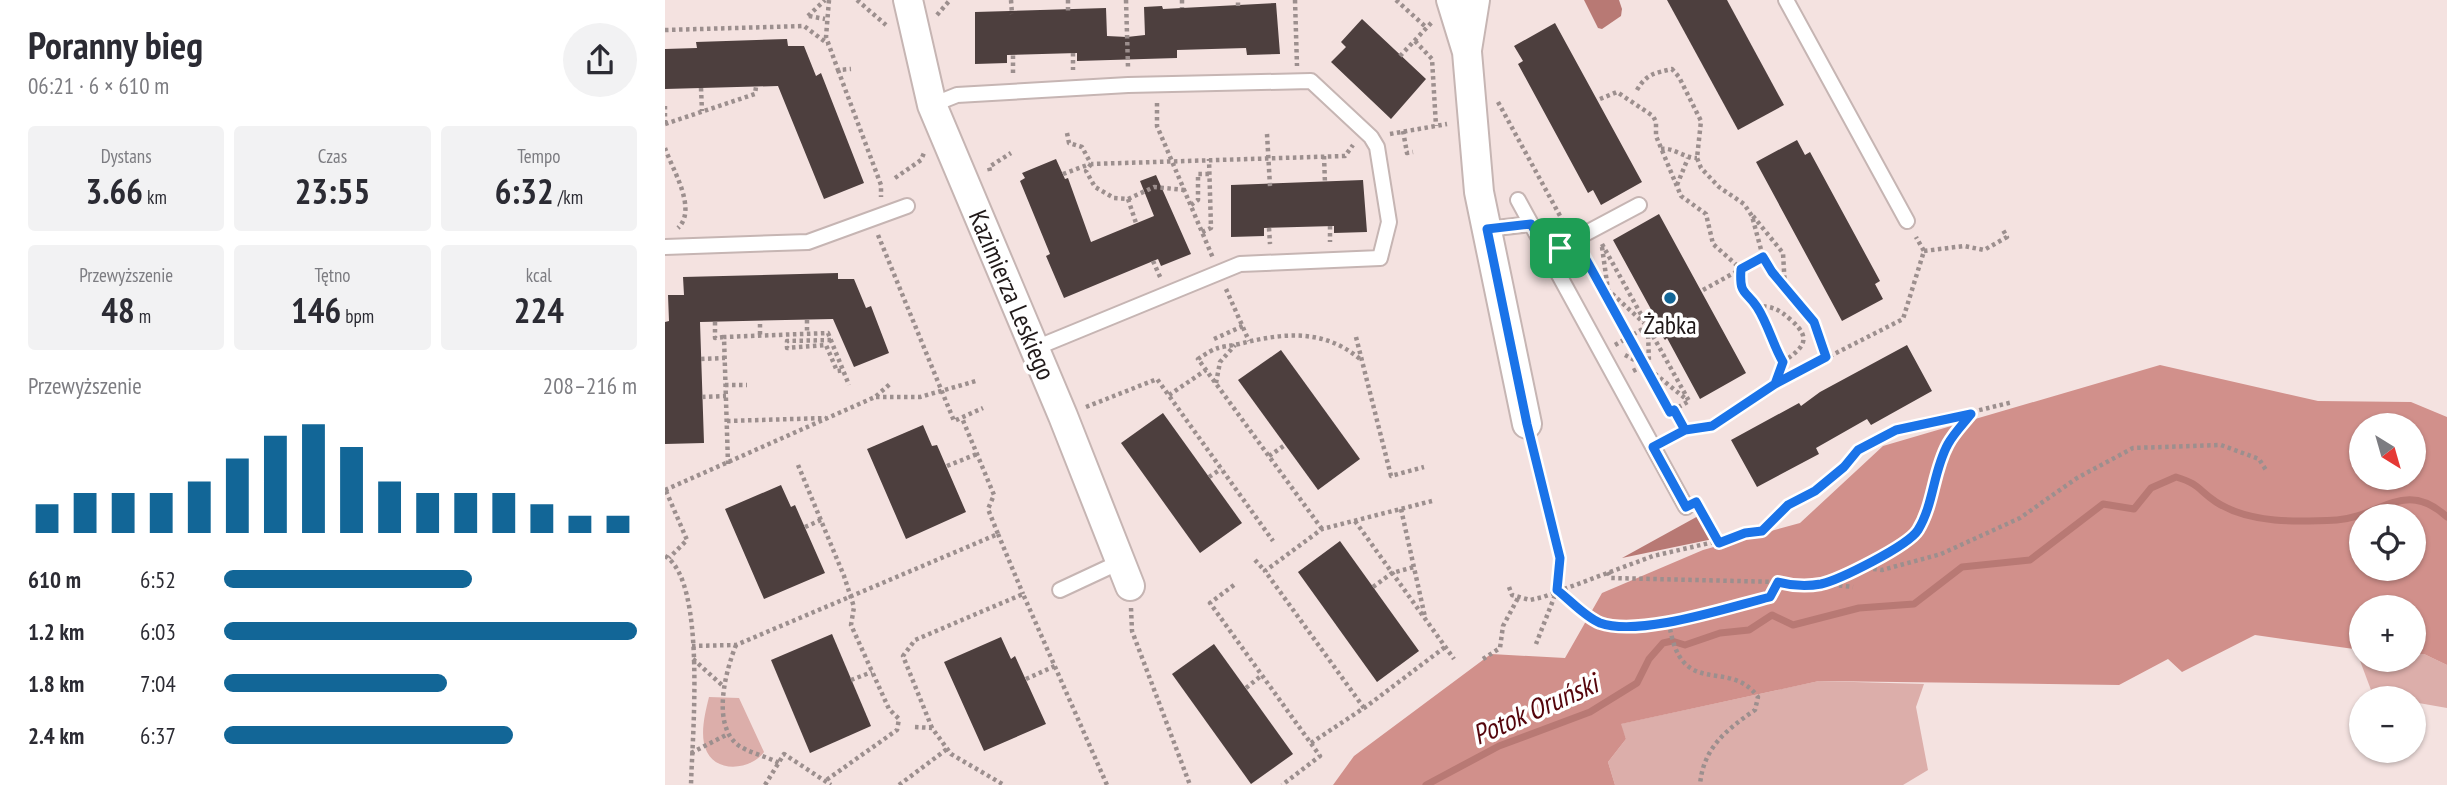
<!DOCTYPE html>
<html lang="pl">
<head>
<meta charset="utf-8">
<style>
	body { margin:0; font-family:"PT Sans Narrow",sans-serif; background:#f2f2f3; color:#2b2b33; height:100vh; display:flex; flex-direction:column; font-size:26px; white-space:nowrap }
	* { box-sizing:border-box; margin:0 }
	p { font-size:23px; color:#7c7c81 }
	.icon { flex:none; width:38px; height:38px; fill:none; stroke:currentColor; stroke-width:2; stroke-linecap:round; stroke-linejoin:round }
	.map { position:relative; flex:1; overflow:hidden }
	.sheet { display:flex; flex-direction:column; background:#fff; width:665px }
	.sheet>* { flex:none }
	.needle { width:46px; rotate:143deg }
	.fabs { position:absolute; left:1684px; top:413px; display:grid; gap:14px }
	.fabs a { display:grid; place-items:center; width:77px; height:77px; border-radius:50%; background:#fff; box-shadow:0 2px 5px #0004; font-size:35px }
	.pin { position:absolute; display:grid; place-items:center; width:60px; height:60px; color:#fff; margin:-30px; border-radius:14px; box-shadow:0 4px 10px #0006 }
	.round { display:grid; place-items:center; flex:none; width:74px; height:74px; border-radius:37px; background:#f2f2f3 }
	.summary { display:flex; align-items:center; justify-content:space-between; height:119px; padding:0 28px }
	h1 { font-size:38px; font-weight:600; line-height:52px }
	.stats { display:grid; grid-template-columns:repeat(3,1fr); gap:10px; height:119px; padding:7px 28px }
	.stats div { display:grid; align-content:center; border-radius:7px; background:#f2f2f3; text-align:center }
	.stats b { font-size:35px; font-weight:600 }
	.stats small { font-size:19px; font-weight:400 }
	.stats p { font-size:19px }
	.chart { height:196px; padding:14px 28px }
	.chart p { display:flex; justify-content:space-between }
	.chart svg { width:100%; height:126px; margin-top:7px; stroke:#126697; stroke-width:6 }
	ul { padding:0 28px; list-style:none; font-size:23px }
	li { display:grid; grid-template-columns:112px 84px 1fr; align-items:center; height:52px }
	li i { height:18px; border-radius:9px; background:#126697 }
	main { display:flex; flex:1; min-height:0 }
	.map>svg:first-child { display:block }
</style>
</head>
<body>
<main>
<section class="sheet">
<div class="summary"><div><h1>Poranny bieg</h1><p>06:21 · 6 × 610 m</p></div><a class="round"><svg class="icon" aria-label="share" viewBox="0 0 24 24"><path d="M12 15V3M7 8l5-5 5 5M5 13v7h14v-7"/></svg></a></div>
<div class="stats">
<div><p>Dystans</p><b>3.66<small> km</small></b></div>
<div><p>Czas</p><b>23:55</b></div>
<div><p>Tempo</p><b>6:32<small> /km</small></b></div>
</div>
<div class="stats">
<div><p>Przewyższenie</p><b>48<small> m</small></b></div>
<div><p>Tętno</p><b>146<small> bpm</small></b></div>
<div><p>kcal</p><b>224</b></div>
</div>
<div class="chart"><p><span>Przewyższenie</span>208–216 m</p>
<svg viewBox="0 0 160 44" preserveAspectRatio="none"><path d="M5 44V34M15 44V30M25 44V30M35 44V30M45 44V26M55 44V18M65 44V10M75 44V6M85 44V14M95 44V26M105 44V30M115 44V30M125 44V30M135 44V34M145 44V38M155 44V38"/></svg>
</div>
<ul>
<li><b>610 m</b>6:52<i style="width:60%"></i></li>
<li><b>1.2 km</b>6:03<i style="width:100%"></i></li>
<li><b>1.8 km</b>7:04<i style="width:54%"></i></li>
<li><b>2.4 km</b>6:37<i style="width:70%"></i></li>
</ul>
</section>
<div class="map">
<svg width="1782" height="785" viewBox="0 0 1782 785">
	<rect width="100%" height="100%" fill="#f4e2e0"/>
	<g fill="#dcaeaa">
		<path d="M1691 650H1696V660H1748V654H1759L1782 665V708L1748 702V698H1709Z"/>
		<path d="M1154 681 1259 684 1251 707 1263 770 1238 785H950L943 762 961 739 955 724Z"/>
		<path d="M44 697 74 698 99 752C87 769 53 774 42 752 34 737 40 713 44 697Z"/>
	</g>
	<path fill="#d1908b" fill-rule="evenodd" d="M1495 365 1653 401 1746 402 1782 417V665L1759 654H1748V607H1696V650L1590 635 1517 672 1503 659 1454 685 1154 681 956 724 961 739 943 762 950 785H668L689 756 826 654 900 658 937 593 1038 550 1135 523 1218 446ZM1696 425H1748V478H1696ZM1696 516H1748V569H1696Z"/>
	<g fill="#b87974">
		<path d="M919 0H954L957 9 956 16 937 29 933 28Z"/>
		<path d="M1035 515 1048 539 957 558Z"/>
	</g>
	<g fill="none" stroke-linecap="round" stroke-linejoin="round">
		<path stroke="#b87974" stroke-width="7" d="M761 785 834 746 925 712 972 683 984 659 998 643 1007 641 1020 645 1055 633 1084 630 1107 615 1128 625 1194 608 1249 604 1297 567 1365 560 1438 504 1469 509 1486 488 1511 477C1535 484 1533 490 1551 502 1585 524 1633 522 1672 520 1715 517 1740 478 1782 517"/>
	</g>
	<g fill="#4d3f3e">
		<path d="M1002 0H1062L1119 105 1073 130Z"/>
		<path d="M611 3 615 54 582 55 581 48 512 50V58L412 61V53L342 55V63L310 64V12L441 8 442 36 462 37 480 35 479 7 497 6 498 9Z"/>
		<path d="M697 19 761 79 726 119 666 62 681 47 676 42Z"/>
		<path d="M890 23 977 182 936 205 928 190 923 193 853 64 858 61 849 46Z"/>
		<path d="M122 39 123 46H139L151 76 156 73 199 183 159 199 113 86 0 89V49L32 48 31 42Z"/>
		<path d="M1132 140 1140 155 1145 152 1215 281 1210 284 1218 299 1177 321 1091 162Z"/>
		<path d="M391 159 400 179 403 178 426 242 489 216 475 181 491 175 526 254 496 266 493 259 399 298 381 256 385 254 355 181 360 178 357 173Z"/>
		<path d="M698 180 702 232 669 233V226L599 228V236L566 237V185Z"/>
		<path d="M994 214 1081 373 1035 399 1002 338 1000 340 982 316 988 313 948 240Z"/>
		<path d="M173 273V279H189L201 308 206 306 224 353 189 367 168 319 35 322 39 443 0 444V322L4 321 3 295H19L18 277Z"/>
		<path d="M1242 345 1267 391 1206 425 1202 419 1151 448 1154 454 1092 487 1066 440 1134 403 1136 406 1155 392Z"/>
		<path d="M616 350 695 459 653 490 573 380Z"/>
		<path d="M498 413 577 523 535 553 456 443Z"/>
		<path d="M258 425 267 446 272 445 301 512 241 539 202 449Z"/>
		<path d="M116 485 126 507 130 505 160 573 99 599 60 509Z"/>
		<path d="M675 541 754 651 712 682 633 572Z"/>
		<path d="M167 634 206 726 145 753 106 660Z"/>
		<path d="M336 637 346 659 350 656 381 724 319 751 279 662Z"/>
		<path d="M549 644 628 754 586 784 507 674Z"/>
	</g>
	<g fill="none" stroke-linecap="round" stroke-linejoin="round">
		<defs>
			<g id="lane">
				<path d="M1121 0 1242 221"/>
				<path d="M267 105 292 95 463 85 646 81 706 137 712 147 724 222 715 258 575 264 368 349"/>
				<path d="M853 200 1021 507"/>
				<path d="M822 229 866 224"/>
				<path d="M0 247 143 242 242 206"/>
				<path d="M882 254 974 205"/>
				<path d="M395 590 455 562"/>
			</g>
			<g id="street">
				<path d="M243 0 267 105 398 416 465 586"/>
				<path d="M786 0 802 52 814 192 862 424"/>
				<path d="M802 50 810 0"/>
			</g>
		</defs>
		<use href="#lane" stroke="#c6b5b3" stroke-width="18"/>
		<use href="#street" stroke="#c6b5b3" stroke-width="32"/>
		<g stroke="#9c8f8e" stroke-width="4.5" stroke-dasharray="3.5 3.5" stroke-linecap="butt">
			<path d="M164 0 161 37 173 70 186 69"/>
			<path d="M192 0 221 25"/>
			<path d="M346 0 347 14"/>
			<path d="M403 0V12"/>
			<path d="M461 0 463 67"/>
			<path d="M517 0V8"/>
			<path d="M630 0 632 66"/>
			<path d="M731 0 762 28"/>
			<path d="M573 6V0"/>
			<path d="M272 15 285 0"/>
			<path d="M143 16 160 0"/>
			<path d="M144 16 160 19"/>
			<path d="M0 30 139 26 163 44"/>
			<path d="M750 41 767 59 771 126"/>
			<path d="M408 53V70"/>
			<path d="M735 56 768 21"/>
			<path d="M173 70 216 185V197"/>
			<path d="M348 73V55"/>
			<path d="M36 88 37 111"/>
			<path d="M972 90C981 74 990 73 1007 69L1014 77 1036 121 1032 158 1036 168 1054 187 1079 204 1087 216 1098 257 1107 272 1149 322 1161 357"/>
			<path d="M935 99 952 92 988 116 991 122V136L1016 196 1041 214 1048 244 1076 269C1074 295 1081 290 1092 307 1102 324 1108 345 1118 362L1110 384"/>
			<path d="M833 102 900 225"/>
			<path d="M492 103V126L548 258"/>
			<path d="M0 106V124"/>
			<path d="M0 124 90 94 91 87"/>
			<path d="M738 131 742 153 748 152"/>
			<path d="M402 133 404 143 417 147 426 164 680 156 688 145"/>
			<path d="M602 134 605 186"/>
			<path d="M725 134 782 124"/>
			<path d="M0 148C7 169 33 209 13 228"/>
			<path d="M996 149C1008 147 1019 158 1032 158"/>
			<path d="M659 156 660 184"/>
			<path d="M426 164 421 171 430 187 449 198 463 199 489 187 520 190"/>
			<path d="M325 171 324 167 346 153"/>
			<path d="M398 174 425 164"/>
			<path d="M230 178 256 160 259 153"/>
			<path d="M1012 185 1023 158"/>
			<path d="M463 199 471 223"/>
			<path d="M526 205 533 200V174H544"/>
			<path d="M1088 216 1118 253 1120 288"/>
			<path d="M665 226V242"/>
			<path d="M604 228 605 244"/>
			<path d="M537 232 546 228 544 159"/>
			<path d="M213 235 289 421 318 408"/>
			<path d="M937 244 1024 401"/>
			<path d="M937 247 943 290 979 323"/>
			<path d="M1259 251 1299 246 1319 250 1342 237 1338 230"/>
			<path d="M918 255 1005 412 1024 401"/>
			<path d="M488 261 496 279"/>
			<path d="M561 289 584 341"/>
			<path d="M1038 290 1098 257"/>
			<path d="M1091 306C1107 306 1114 309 1126 320 1148 339 1138 348 1118 362"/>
			<path d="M142 320V334"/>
			<path d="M50 322V338L59 337"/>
			<path d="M95 324V336"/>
			<path d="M691 337 726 476 759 467"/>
			<path d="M549 339 578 326"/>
			<path d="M166 340 122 341V348L161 345 172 371 179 370"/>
			<path d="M950 345 983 326"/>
			<path d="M960 355 979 365 1021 399"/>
			<path d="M36 359 60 358"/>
			<path d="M968 371 984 363 983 330"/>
			<path d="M551 383 555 362 570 345"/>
			<path d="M60 385H82"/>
			<path d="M504 395 541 370"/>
			<path d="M37 397 61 396"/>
			<path d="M211 397H255L311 381"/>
			<path d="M421 407 492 379 608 541"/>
			<path d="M1009 410 1020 430"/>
			<path d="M62 421 161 418"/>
			<path d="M1004 438 1020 430 1047 426 1110 384 1238 319 1259 251 1251 237"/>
			<path d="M868 445 895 558 892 590 871 644"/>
			<path d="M604 456 620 445"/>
			<path d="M63 464 59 337 163 333 184 385"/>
			<path d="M133 465 179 576 189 607 186 625 224 709 234 719 232 730 160 781"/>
			<path d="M282 466 312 454"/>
			<path d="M544 477 556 469"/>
			<path d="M0 490 210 397 225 384"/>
			<path d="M1 491 22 540 4 558"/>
			<path d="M736 509 760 617"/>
			<path d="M1037 513 1054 543"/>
			<path d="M690 521 789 659"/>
			<path d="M140 527 156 520"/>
			<path d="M657 529 533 359C552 346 553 348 574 344 617 333 658 328 695 359"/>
			<path d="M333 534 358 594"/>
			<path d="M0 556C42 581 27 738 26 785"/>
			<path d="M590 560 600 571"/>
			<path d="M1201 568 1247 538 1254 529 1283 444 1306 415"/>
			<path d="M943 572 946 578 1113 582 1134 587 1159 583 1176 574 1200 568 1217 570 1276 554 1355 518 1412 478 1468 448 1556 445 1594 459 1601 470"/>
			<path d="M1160 584 1188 587"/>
			<path d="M569 585 545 603 655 756 617 785"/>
			<path d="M708 587 727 573 749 567"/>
			<path d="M844 587 847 595 865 600 878 597 988 556 1097 531 1123 505 1150 491 1179 467 1193 450 1232 430 1348 402"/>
			<path d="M892 591C905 601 921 617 936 623 977 637 1063 607 1105 597L1113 583"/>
			<path d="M466 608 467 631 525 785"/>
			<path d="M1004 622C1015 702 1063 656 1093 697L1090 710C1061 730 1038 748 1035 785"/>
			<path d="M71 645C61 670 46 724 73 745 84 753 101 756 114 763"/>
			<path d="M27 646 71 645 333 534 323 509 329 495 297 418"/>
			<path d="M28 659 58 686"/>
			<path d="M818 659 835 648 838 626 853 598"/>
			<path d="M361 679 390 666"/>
			<path d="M186 680 207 672"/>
			<path d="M581 688 597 675"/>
			<path d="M699 708 600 571 657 529 767 501"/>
			<path d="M250 727 267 728 286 754 339 785"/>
			<path d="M267 728 238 656 250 640 358 594 442 785"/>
			<path d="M646 743 702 706 780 647"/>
			<path d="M26 753 63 734"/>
			<path d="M100 785 119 754 166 785"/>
			<path d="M234 785 282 749"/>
		</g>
		<use href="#lane" stroke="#fff" stroke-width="14"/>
		<use href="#street" stroke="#fff" stroke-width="28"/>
	</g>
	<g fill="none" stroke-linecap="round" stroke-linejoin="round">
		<defs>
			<path id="route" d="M895 248 883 254 866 224 822 229 862 424 895 558 892 590C905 600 920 617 935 623 975 637 1064 607 1105 597L1113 582C1128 586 1140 587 1156 584 1174 580 1243 546 1253 530 1269 504 1268 471 1283 444 1289 433 1299 423 1306 414L1231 430 1193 450 1179 467 1150 491 1123 505 1097 531 1080 533 1054 543 1031 502 1021 507 988 447 1020 430 1047 426 1110 384 1161 357 1149 322 1107 272 1098 257 1076 269C1074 296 1081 290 1092 307 1103 324 1108 345 1118 362L1110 384 1047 426 1020 430 1009 410 1005 412 918 254 903 262 895 248"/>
		</defs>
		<use href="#route" stroke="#fff" stroke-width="14"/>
		<use href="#route" stroke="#1a73e8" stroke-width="9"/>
	</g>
	<circle fill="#126697" stroke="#fff" stroke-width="2.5" cx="1005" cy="298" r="7"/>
	<g text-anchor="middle" stroke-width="7" stroke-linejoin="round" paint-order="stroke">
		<g font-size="26" fill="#201919" stroke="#fff">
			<text transform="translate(347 295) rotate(67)" y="9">Kazimierza Leskiego</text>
		</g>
		<g font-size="26" fill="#201919" stroke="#fff">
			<text x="1005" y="334">Żabka</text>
		</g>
		<g font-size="28" font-style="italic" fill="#55050c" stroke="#fff">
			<text transform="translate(870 709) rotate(-24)" y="10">Potok Oruński</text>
		</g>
	</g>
</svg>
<div class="fabs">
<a><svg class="needle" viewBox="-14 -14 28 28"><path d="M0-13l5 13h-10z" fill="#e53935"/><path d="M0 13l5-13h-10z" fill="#7c7c81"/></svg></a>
<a><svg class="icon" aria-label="locate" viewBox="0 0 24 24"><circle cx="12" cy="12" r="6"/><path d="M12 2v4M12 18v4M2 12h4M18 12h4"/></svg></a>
<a>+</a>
<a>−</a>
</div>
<div class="pin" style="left:895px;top:248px;background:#1e9e55"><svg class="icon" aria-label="arrive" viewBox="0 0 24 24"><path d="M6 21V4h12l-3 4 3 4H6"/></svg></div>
</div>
</main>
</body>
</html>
